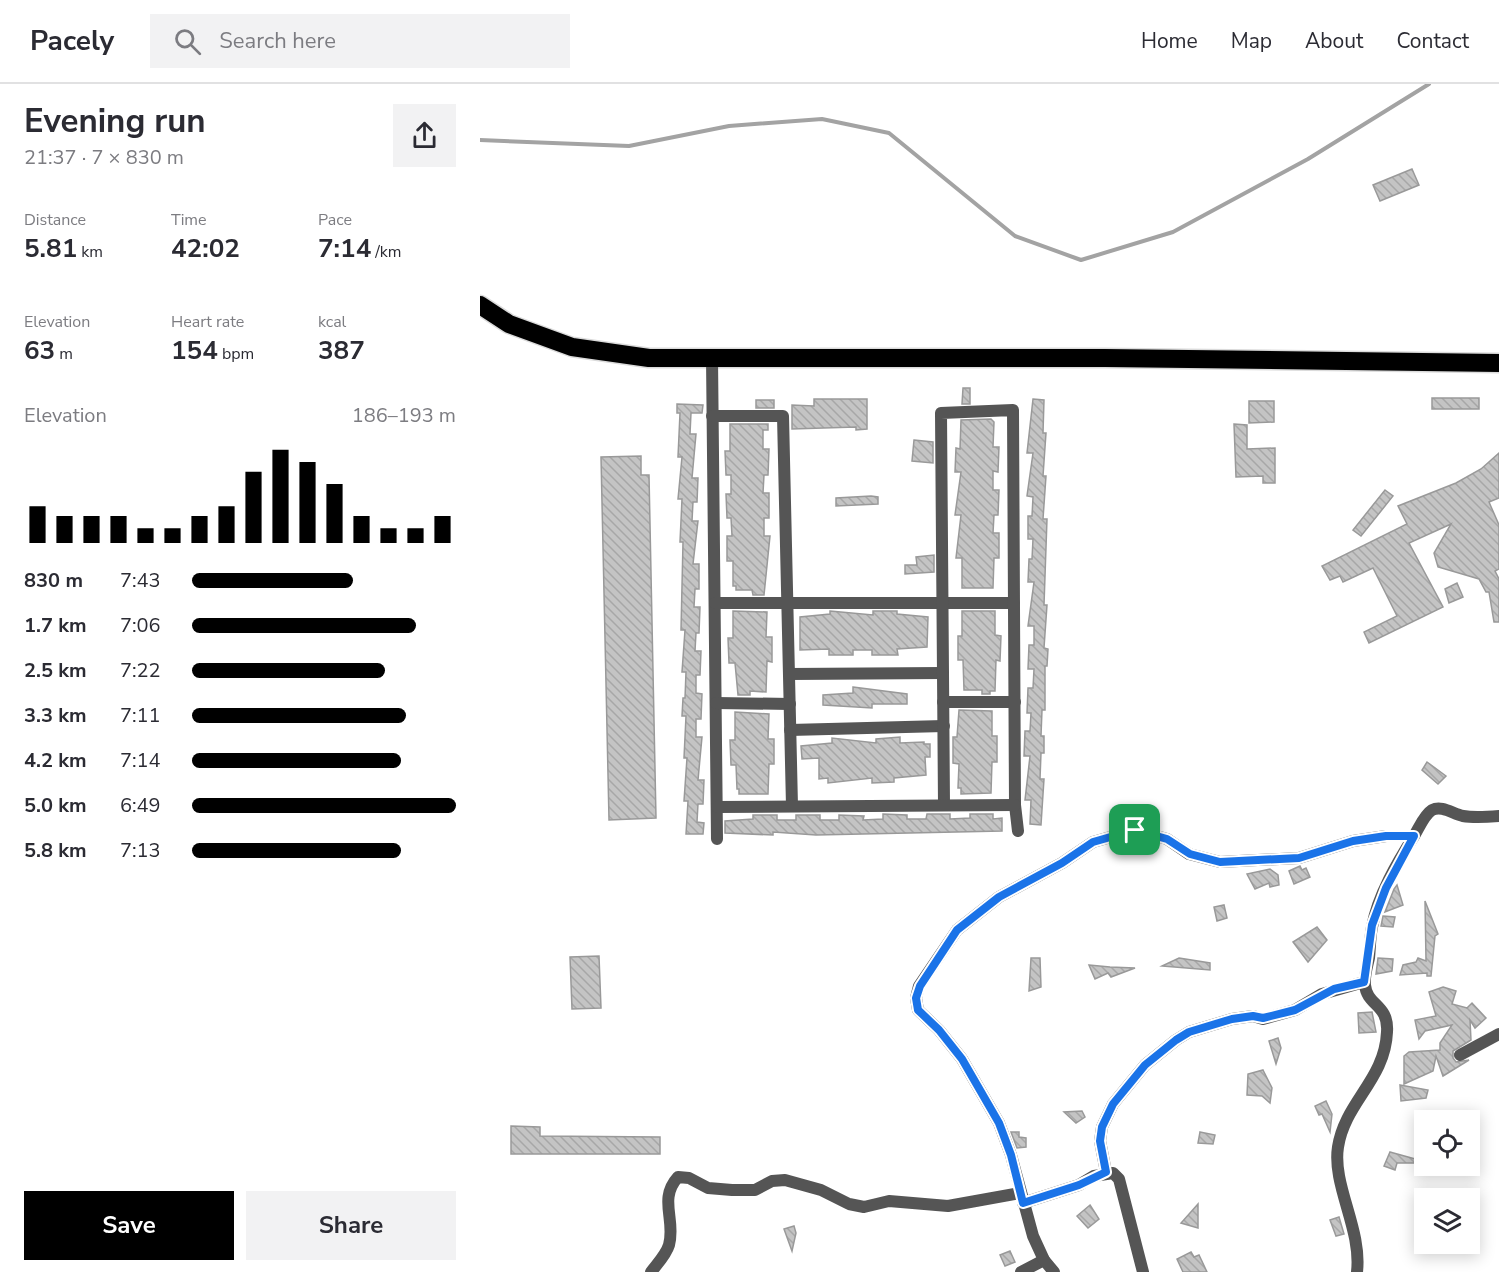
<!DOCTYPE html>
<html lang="en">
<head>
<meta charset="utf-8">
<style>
	body { margin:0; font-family:"Nunito Sans",sans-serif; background:#f2f2f3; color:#2b2b33; height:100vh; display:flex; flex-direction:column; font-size:22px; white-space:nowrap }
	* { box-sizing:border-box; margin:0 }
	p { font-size:20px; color:#7c7c81 }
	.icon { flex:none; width:33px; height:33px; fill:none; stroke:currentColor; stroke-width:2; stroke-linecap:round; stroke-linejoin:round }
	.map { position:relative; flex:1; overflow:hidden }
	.details { display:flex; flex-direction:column; background:#fff; width:480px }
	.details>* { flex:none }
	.buttons { position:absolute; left:934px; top:1026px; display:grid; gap:12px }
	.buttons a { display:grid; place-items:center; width:66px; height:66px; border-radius:0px; background:#fff; box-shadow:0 3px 15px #0003; font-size:30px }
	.pin { position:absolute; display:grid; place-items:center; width:51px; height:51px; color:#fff; margin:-26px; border-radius:12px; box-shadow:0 3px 9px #0006 }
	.round { display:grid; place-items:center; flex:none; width:63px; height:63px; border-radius:0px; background:#f2f2f3 }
	.summary { display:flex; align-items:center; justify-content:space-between; height:102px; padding:0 24px }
	h1 { font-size:33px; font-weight:700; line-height:45px }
	.figures { display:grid; grid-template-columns:repeat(3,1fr); gap:9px; height:102px; padding:6px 24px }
	.figures div { display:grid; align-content:center }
	.figures b { font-size:26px; font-weight:700 }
	.figures small { font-size:16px; font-weight:400 }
	.figures p { font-size:16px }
	.chart { height:168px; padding:12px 24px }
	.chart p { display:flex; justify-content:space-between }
	.chart svg { width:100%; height:108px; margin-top:6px; stroke:#000; stroke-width:6 }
	.button { display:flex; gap:12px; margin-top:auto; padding:12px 24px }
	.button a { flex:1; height:69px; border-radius:0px; background:#000; color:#fff; font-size:24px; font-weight:700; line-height:69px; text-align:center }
	.button a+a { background:#f2f2f3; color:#2b2b33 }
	ul { padding:0 24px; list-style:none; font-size:20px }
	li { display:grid; grid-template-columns:96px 72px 1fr; align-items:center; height:45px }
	li i { height:15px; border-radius:8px; background:#000 }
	header { display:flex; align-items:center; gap:36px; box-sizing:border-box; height:84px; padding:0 30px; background:#fff; border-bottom:2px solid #e1e1e2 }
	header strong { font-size:28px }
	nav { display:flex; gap:33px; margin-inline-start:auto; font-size:21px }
	.search { width:420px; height:54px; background:#f2f2f3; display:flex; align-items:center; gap:15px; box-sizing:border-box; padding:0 21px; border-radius:0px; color:#7c7c81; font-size:22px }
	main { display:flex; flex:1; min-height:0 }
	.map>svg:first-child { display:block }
</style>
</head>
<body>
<header>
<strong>Pacely</strong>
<div class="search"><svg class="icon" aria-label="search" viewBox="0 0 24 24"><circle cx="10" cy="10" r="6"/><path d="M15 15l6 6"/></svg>Search here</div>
<nav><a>Home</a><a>Map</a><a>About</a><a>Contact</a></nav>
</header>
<main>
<section class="details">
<div class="summary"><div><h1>Evening run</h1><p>21:37 · 7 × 830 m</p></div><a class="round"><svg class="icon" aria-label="share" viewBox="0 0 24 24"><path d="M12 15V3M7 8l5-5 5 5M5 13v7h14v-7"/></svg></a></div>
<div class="figures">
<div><p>Distance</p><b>5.81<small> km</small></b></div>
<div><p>Time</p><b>42:02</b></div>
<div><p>Pace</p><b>7:14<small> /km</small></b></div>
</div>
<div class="figures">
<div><p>Elevation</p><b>63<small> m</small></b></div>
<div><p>Heart rate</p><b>154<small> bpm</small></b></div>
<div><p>kcal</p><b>387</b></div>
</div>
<div class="chart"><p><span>Elevation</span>186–193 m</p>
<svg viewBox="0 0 160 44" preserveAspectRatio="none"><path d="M5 44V29M15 44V33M25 44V33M35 44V33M45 44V38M55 44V38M65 44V33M75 44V29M85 44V15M95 44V6M105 44V11M115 44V20M125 44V33M135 44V38M145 44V38M155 44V33"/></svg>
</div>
<ul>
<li><b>830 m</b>7:43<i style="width:61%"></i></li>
<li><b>1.7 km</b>7:06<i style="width:85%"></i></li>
<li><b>2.5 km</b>7:22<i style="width:73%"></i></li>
<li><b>3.3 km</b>7:11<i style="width:81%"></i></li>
<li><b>4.2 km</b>7:14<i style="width:79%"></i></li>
<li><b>5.0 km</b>6:49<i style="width:100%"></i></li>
<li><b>5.8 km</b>7:13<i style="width:79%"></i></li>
</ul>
<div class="button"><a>Save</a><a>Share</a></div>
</section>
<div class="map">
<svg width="1019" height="1188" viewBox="0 0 1019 1188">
	<defs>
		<pattern id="building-back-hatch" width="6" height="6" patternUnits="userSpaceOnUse" patternTransform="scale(1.5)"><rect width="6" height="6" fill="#c4c4c4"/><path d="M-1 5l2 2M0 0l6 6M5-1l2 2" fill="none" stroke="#a7a7a7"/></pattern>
	</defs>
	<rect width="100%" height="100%" fill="#fff"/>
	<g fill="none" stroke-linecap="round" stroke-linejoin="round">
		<path stroke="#a3a3a3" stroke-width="4" d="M0 56 149 62 249 42 342 35 409 49 535 152 601 176 693 148 828 75 949 0"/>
	</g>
	<g fill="url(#building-back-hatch)" stroke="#999" stroke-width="1.5">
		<path d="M932 85 939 101 900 117 893 101Z"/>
		<path d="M483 304H490V320H482Z"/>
		<rect x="952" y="314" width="47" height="11"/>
		<path d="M334 315H387V345L376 346V343L312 345V321L334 322Z"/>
		<path d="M553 315 564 316 563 349H566L563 392H566L563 435H567L564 521H567L564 564 568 565 567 582H565V626H562L561 652H564V669H561L560 695H564L561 741 550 740 551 716H545L550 672H544L545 647H550L551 629H547L548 604H553L554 585H548L549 561H554V542H548L554 498H548L549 475H552L553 455H548V432H552L553 413 547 412 553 369H547Z"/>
		<rect x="276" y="316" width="18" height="8"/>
		<path d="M769 317H794V338L769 339Z"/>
		<path d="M197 320 223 321 222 329H211L210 350H216L212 394H218L217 418H213L212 437H218L213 480H219V505H215L214 523H220L219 549H216L215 567H221L220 591H216V609L222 610 221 635H216V653H222L218 696H224L223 720H218L217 738 224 739 223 750H206L208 717H204L207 674H204L206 632H202L203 614H205L206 588H202L205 546H201L203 458H200L202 415H198L202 373H198L200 329H197Z"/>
		<path d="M511 335 514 338 513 363H519L518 388 513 387V406H519L518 431H514L513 449H519V474H514L513 504H482V474H476L481 431H475L481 388H475L476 364 480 365 481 336Z"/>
		<path d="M250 340H288V346H283V365H289L288 391H284L283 409H289V434H284V452H290L284 511H273L272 506H256V502H253V477H247V452H252L251 434H247L246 410H251V391H246L245 367H250Z"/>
		<path d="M754 340 767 341V365L795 364V399H783V392L756 393Z"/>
		<path d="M434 356 453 358V379L432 377Z"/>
		<path d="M1019 369V414L1009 418 1019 441V485L1015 487 1019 495V538H1014L1009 508H1006L999 495 958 483 954 469 971 440 929 459 963 523 889 559 884 548 917 532 893 484 863 498 860 492 850 496 842 482 927 440 918 422 976 399 1001 385Z"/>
		<path d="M161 372V391H169L176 734 129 736 121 373Z"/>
		<path d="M905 406 913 412 881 452 873 446Z"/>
		<path d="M391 412 398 413V420L356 422V414Z"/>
		<path d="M454 471V488L425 490V481H437L436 473Z"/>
		<path d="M977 499 983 513 969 519 965 505Z"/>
		<path d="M253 527 287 528 286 553H292V578L287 577 286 608 270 607V611H258L255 579H249L248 554H253Z"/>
		<path d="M350 527 393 531V527H417V530L448 533 447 563 417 565 418 571H392V566H373V571H349V565L320 566V533L350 530Z"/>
		<path d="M482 527H515V551L521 552 520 577 516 576 515 607H510V610H502V606H484L483 576H478V552H482Z"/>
		<path d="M373 603 427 610V620H392V624L343 621V611L373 609Z"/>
		<path d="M479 626 512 627V652H517V678H512L511 709 481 710V704H478L479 680 473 679V653H477Z"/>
		<path d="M255 628 289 630 288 655H294V680H289L288 710H259V705H257L256 681H251L250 656H255Z"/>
		<path d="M420 653V659L444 658V660H450V673H445L446 691 414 694V698L392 699V694L348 699V694L339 695V674L322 675 321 662 352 659V654L396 659V655Z"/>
		<path d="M947 678 966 692 958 700 942 686Z"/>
		<path d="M403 730 427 731V735H446L447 730H470V735L490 734V730H513V735L522 734V747L336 751 293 748V751L245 749V737L273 735V731H297V736H316V731H340V736H359V731L384 732 383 736 403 735Z"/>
		<path d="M820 782 822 786 826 784 830 793 814 800 809 787Z"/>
		<path d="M790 785 798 791 799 801 790 803 789 799 775 805 767 790Z"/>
		<path d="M917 801 923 821 905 828 914 805Z"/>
		<path d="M945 817 958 850 955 852 951 892H947V889L920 891 923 881 936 878 938 874 946 877Z"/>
		<path d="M744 821 747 834 737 837 734 823Z"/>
		<path d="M903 832 915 833 913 843 901 842Z"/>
		<path d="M837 843 847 856 828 878 813 858Z"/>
		<path d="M119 872 121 924 92 925 90 873Z"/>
		<path d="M551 874H560L561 903 549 907Z"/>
		<path d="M699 874 730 879V886L682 882Z"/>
		<path d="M898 874 913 875 912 887 896 890Z"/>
		<path d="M609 881 630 883 655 884 631 893 628 889 615 895Z"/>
		<path d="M963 903 976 907 972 920 987 924 992 919 1006 934 995 944 990 936 991 956 973 967V974L976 978 989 976 963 992 956 972 953 987 924 1000V972L929 968 960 966V959L972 941 945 947 939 955 935 936 956 932 949 908Z"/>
		<path d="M892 928 896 948 879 949 878 929Z"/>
		<path d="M798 954 801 964 796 980 789 957Z"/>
		<path d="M783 986 792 1004 790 1019 782 1012 767 1011 768 990Z"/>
		<path d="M920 1001 948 1006 946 1014 921 1017Z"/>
		<path d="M846 1017 852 1030 850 1048 842 1030 839 1031 835 1022Z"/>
		<path d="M602 1027 605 1033 596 1039 584 1028Z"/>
		<path d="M31 1042 60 1043V1052L180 1053V1070H31Z"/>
		<path d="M531 1048H539V1053L546 1054V1063L537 1064Z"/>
		<path d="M720 1048 735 1051 733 1060 718 1059Z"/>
		<path d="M910 1068 939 1076 938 1079H917L915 1086 904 1082Z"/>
		<path d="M718 1120V1144L701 1139Z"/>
		<path d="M610 1121 619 1135 608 1144 597 1132Z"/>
		<path d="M859 1133 864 1150 856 1152 850 1136Z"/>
		<path d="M314 1142 316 1149 312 1167 304 1145Z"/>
		<path d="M530 1167 535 1178 525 1182 520 1171Z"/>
		<path d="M711 1168 714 1173 719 1171 727 1188H703L697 1175Z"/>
	</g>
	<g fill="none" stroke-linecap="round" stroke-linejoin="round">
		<defs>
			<path id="highway" d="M0 221 29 240 92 263 169 274H625L1019 279"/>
		</defs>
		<use href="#highway" stroke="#dbdbdb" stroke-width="21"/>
		<g stroke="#555" stroke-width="12">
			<path d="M232 274 237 755"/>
			<path d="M232 332H303L312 722"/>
			<path d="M235 519H534"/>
			<path d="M309 590 463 589"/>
			<path d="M463 618H535"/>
			<path d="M236 619 310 620"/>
			<path d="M310 646 464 642"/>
			<path d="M464 721 461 329 533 326 535 721 538 747"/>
			<path d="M237 723 535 721"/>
			<path d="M980 971 1019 950"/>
			<path d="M626 1088 620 1057 622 1043 633 1020 665 981 696 956 709 948 752 935 773 932 783 935 815 926 842 910 884 898"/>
			<path d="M543 1119 599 1101 614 1092 633 1089 639 1095 663 1188"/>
			<path d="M171 1188C177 1180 186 1171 189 1161 196 1136 178 1115 198 1093L209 1094 228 1104 252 1106H275L292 1097 305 1096 341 1106 369 1120 384 1123 409 1117 468 1122 540 1109"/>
			<path d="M541 1188 564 1176"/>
			<path d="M574 1188 564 1176 553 1152 531 1071 519 1039 482 975 459 946 438 926 436 914 439 902 477 846 519 813 582 779 613 758 655 746 687 755 709 770 740 778 819 774 873 757 906 752H934"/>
			<path d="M877 1188C882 1145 852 1101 858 1063 865 1018 905 996 907 948 909 920 887 922 885 901 884 892 887 883 889 874 890 864 890 853 892 843 898 811 917 779 934 752 939 744 944 731 952 726 962 721 973 730 983 732 994 734 1007 733 1019 732"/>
		</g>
		<use href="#highway" stroke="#000" stroke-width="18"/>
	</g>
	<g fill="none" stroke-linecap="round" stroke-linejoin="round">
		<defs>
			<path id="route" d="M655 746 687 755 710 770 740 778 819 774 873 757 906 752H934L906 804 892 841 884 898 854 905 815 926 783 934 773 932 752 935 709 948 696 956 665 981 633 1020 622 1043 620 1057 626 1088 599 1101 543 1119 531 1071 519 1039 482 975 459 946 438 926 436 914 440 902 477 846 519 813 582 779 613 758Z"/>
		</defs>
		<use href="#route" stroke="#fff" stroke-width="12"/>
		<use href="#route" stroke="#1a73e8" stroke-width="8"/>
	</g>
</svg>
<div class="buttons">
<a><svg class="icon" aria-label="locate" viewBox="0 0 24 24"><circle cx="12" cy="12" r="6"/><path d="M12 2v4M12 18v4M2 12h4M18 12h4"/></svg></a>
<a><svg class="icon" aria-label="layers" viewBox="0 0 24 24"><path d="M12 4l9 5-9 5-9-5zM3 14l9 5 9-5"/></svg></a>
</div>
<div class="pin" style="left:655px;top:746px;background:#1e9e55"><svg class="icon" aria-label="arrive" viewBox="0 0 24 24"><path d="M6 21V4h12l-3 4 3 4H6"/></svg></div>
</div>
</main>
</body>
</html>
